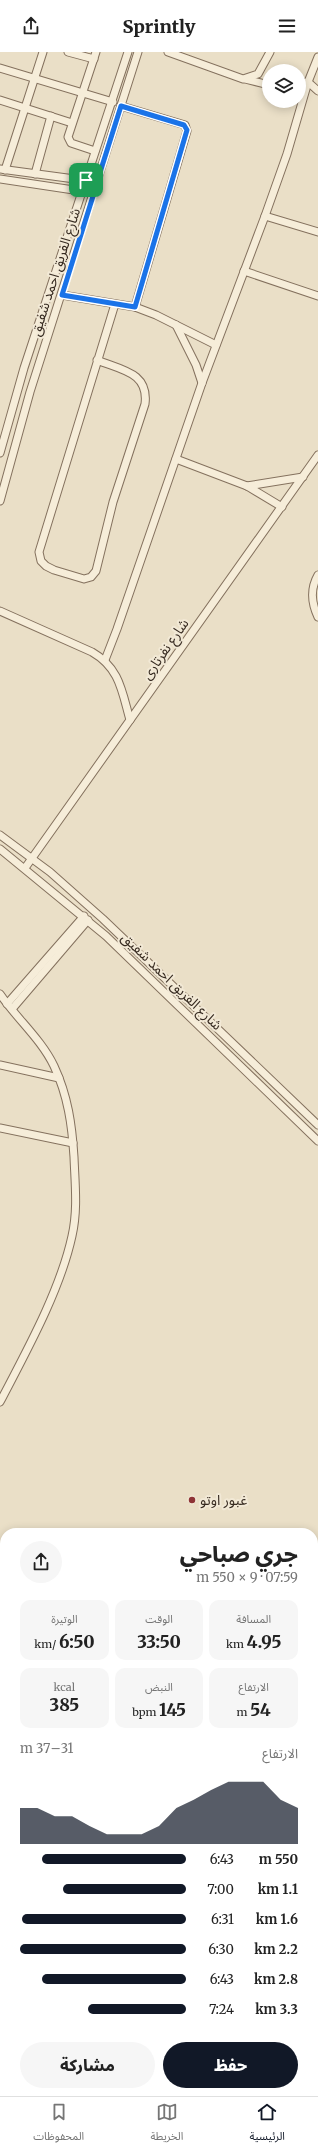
<!DOCTYPE html>
<html lang="ar">
<head>
<meta charset="utf-8">
<style>
	body { margin:0; font-family:Merriweather,"Noto Sans Arabic",serif; background:#f6f6f6; color:#222; direction:rtl; height:100vh; display:flex; flex-direction:column; font-size:15px; white-space:nowrap }
	* { box-sizing:border-box; margin:0 }
	p { font-size:13px; color:#767676 }
	.icon { flex:none; width:22px; height:22px; fill:none; stroke:currentColor; stroke-width:2; stroke-linecap:round; stroke-linejoin:round }
	.map { position:relative; flex:1; overflow:hidden; direction:ltr }
	.side { position:absolute; left:0px; top:1476px; width:318px; height:568px; display:flex; flex-direction:column; background:#fff; border-radius:16px 16px 0 0; box-shadow:0 2px 10px #0003; direction:rtl }
	.side>* { flex:none }
	.buttons { position:absolute; left:262px; top:12px; display:grid; gap:8px }
	.buttons a { display:grid; place-items:center; width:44px; height:44px; border-radius:50%; background:#fff; box-shadow:0 2px 10px #0003; font-size:20px }
	.pin { position:absolute; display:grid; place-items:center; width:34px; height:34px; color:#fff; margin:-17px; border-radius:8px; box-shadow:0 2px 6px #0006 }
	.round { display:grid; place-items:center; flex:none; width:42px; height:42px; border-radius:21px; background:#f6f6f6 }
	.headline { display:flex; align-items:center; justify-content:space-between; height:68px; padding:0 20px }
	h1 { font-size:22px; font-weight:800; line-height:30px }
	.metrics { display:grid; grid-template-columns:repeat(3,1fr); gap:6px; height:68px; padding:4px 20px }
	.metrics div { display:grid; align-content:center; border-radius:10px; background:#f6f6f6; text-align:center }
	.metrics b { font-size:17px; font-weight:800 }
	.metrics small { font-size:11px; font-weight:400 }
	.metrics p { font-size:11px }
	.chart { height:112px; padding:8px 20px }
	.chart p { display:flex; justify-content:space-between }
	.chart svg { width:100%; height:72px; margin-top:4px; fill:#111827; opacity:.7 }
	.action { display:flex; gap:8px; margin-top:auto; padding:8px 20px }
	.action a { flex:1; height:46px; border-radius:24px; background:#111827; color:#fff; font-size:16px; font-weight:800; line-height:46px; text-align:center }
	.action a+a { background:#f6f6f6; color:#222 }
	ul { padding:0 20px; list-style:none; font-size:13px }
	li { display:grid; grid-template-columns:64px 48px 1fr; align-items:center; height:30px }
	li i { height:10px; border-radius:5px; background:#111827 }
	header { display:flex; justify-content:space-between; align-items:center; height:52px; padding:0 20px; background:#fff; font-size:18px; font-weight:800 }
	.tabs { display:flex; justify-content:space-around; align-items:center; height:56px; border-top:1px solid #e0e0e0; background:#fff; font-size:11px; color:#767676 }
	.tabs a { display:grid; justify-items:center; gap:2px }
	.tabs .active { color:#111827 }
	.map>svg:first-child { display:block }
</style>
</head>
<body>
<header><svg class="icon" aria-label="menu" viewBox="0 0 24 24"><path d="M4 6h16M4 12h16M4 18h16"/></svg>Sprintly<svg class="icon" aria-label="share" viewBox="0 0 24 24"><path d="M12 15V3M7 8l5-5 5 5M5 13v7h14v-7"/></svg></header>
<div class="map">
<svg width="318" height="2044" viewBox="0 0 318 2044">
	<rect width="100%" height="100%" fill="#eadfc7"/>
	<g fill="none" stroke-linecap="round" stroke-linejoin="round">
		<defs>
			<g id="minor">
				<path d="M68 0 94 7"/>
				<path d="M168 0 243 27 258 22 270 0"/>
				<path d="M0 16 113 50"/>
				<path d="M245 27 269 33"/>
				<path d="M299 31 308 30 318 39"/>
				<path d="M0 48 72 71"/>
				<path d="M121 54 185 73 187 79 135 255"/>
				<path d="M95 99 71 91 68 85 96 0"/>
				<path d="M0 117 97 130"/>
				<path d="M5 118 43 0"/>
				<path d="M35 122 51 64"/>
				<path d="M0 127 87 140"/>
				<path d="M265 164 318 180"/>
				<path d="M244 219 318 244"/>
				<path d="M62 243 135 255 156 263 216 293"/>
				<path d="M176 273 196 313 202 331"/>
				<path d="M97 308C121 318 149 320 145 352L113 450 96 519 91 525 84 527 54 518 46 514 41 509 39 500 115 252"/>
				<path d="M0 401 24 316 128 0"/>
				<path d="M176 407 247 434 282 455"/>
				<path d="M247 434 303 425"/>
				<path d="M0 449 30 340 138 0"/>
				<path d="M318 523C310 537 311 550 318 565"/>
				<path d="M0 559 92 600C120 616 122 640 130 668"/>
				<path d="M105 608 117 577 202 331 265 164 287 102 308 30 318 5"/>
				<path d="M0 783 50 820 103 867 318 1073"/>
				<path d="M0 797 106 884 318 1089"/>
				<path d="M25 816 318 403"/>
				<path d="M0 942C17 967 41 987 54 1014 68 1044 72 1073 74 1105 75 1132 78 1158 72 1184 60 1239 26 1300 0 1350"/>
				<path d="M7 952 84 864"/>
				<path d="M12 957 88 868"/>
				<path d="M0 1013 59 1026"/>
				<path d="M0 1076 73 1091"/>
				<path d="M313 1674 318 1669"/>
				<path d="M0 2000 5 1993"/>
			</g>
			<g id="highway">
				<path d="M0 1595 5 1599"/>
				<path d="M0 1609 5 1614"/>
				<path d="M313 1712 318 1707"/>
				<path d="M313 1746 318 1741"/>
				<path d="M0 1841 5 1846"/>
				<path d="M0 2025 5 2020"/>
				<path d="M149 2039 152 2044"/>
				<path d="M19 2044 24 2039"/>
				<path d="M36 2044 41 2039"/>
			</g>
		</defs>
		<use href="#minor" stroke="#84715e" stroke-width="9"/>
		<use href="#highway" stroke="#524032" stroke-width="12"/>
		<use href="#minor" stroke="#f6edd9" stroke-width="7"/>
		<use href="#highway" stroke="#d19d60" stroke-width="10"/>
		<g stroke="#362a20" stroke-width="1">
			<path d="M313 1972 318 1967"/>
			<path d="M251 2044 255 2039"/>
		</g>
		<g stroke="#362a20" stroke-width="2" stroke-dasharray="7 7" stroke-linecap="butt">
			<path d="M313 1994 318 1989"/>
			<path d="M264 2044 269 2039"/>
		</g>
	</g>
	<g fill="none" stroke-linecap="round" stroke-linejoin="round">
		<defs>
			<path id="route" d="M121 54 184 73 187 78 135 255 62 243 94 141 82 139 86 128 97 130Z"/>
		</defs>
		<use href="#route" stroke="#fff" stroke-width="8"/>
		<use href="#route" stroke="#1a73e8" stroke-width="5"/>
	</g>
	<circle fill="#8e3336" stroke="#f2e9d6" stroke-width="1.5" cx="192" cy="1448" r="4"/>
	<g text-anchor="middle" stroke-width="4" stroke-linejoin="round" paint-order="stroke">
		<g font-size="14" fill="#362a20" stroke="#f2e9d6">
			<text transform="translate(55 220) rotate(-72)" y="5">شارع الفريق احمد شفيق</text>
			<text transform="translate(165 597) rotate(-55)" y="5">شارع نفرتارى</text>
			<text transform="translate(172 929) rotate(44)" y="5">شارع الفريق احمد شفيق</text>
		</g>
		<g font-size="14" fill="#362a20" stroke="#f2e9d6" text-anchor="start">
			<text x="200" y="1453">غبور اوتو</text>
		</g>
	</g>
</svg>
<div class="buttons">
<a><svg class="icon" aria-label="layers" viewBox="0 0 24 24"><path d="M12 4l9 5-9 5-9-5zM3 14l9 5 9-5"/></svg></a>
</div>
<div class="pin" style="left:86px;top:128px;background:#1e9e55"><svg class="icon" aria-label="arrive" viewBox="0 0 24 24"><path d="M6 21V4h12l-3 4 3 4H6"/></svg></div>
<section class="side">
<div class="headline"><div><h1>جري صباحي</h1><p>07:59 · 9 × 550 m</p></div><a class="round"><svg class="icon" aria-label="share" viewBox="0 0 24 24"><path d="M12 15V3M7 8l5-5 5 5M5 13v7h14v-7"/></svg></a></div>
<div class="metrics">
<div><p>المسافة</p><b>4.95<small> km</small></b></div>
<div><p>الوقت</p><b>33:50</b></div>
<div><p>الوتيرة</p><b>6:50<small> /km</small></b></div>
</div>
<div class="metrics">
<div><p>الارتفاع</p><b>54<small> m</small></b></div>
<div><p>النبض</p><b>145<small> bpm</small></b></div>
<div><p>kcal</p><b>385</b></div>
</div>
<div class="chart"><p><span>الارتفاع</span>31–37 m</p>
<svg viewBox="0 0 160 44" preserveAspectRatio="none"><path d="M0 44V22L10 22L20 27L30 27L40 33L50 38L60 38L70 38L80 33L90 22L100 17L110 11L120 6L130 6L140 6L150 17L160 22V44z"/></svg>
</div>
<ul>
<li><b>550 m</b>6:43<i style="width:87%"></i></li>
<li><b>1.1 km</b>7:00<i style="width:74%"></i></li>
<li><b>1.6 km</b>6:31<i style="width:99%"></i></li>
<li><b>2.2 km</b>6:30<i style="width:100%"></i></li>
<li><b>2.8 km</b>6:43<i style="width:87%"></i></li>
<li><b>3.3 km</b>7:24<i style="width:59%"></i></li>
</ul>
<div class="action"><a>حفظ</a><a>مشاركة</a></div>
</section>
</div>
<nav class="tabs">
<a class="active"><svg class="icon" aria-label="home" viewBox="0 0 24 24"><path d="M3 11l9-7 9 7M6 9v11h12V9"/></svg>الرئيسية</a>
<a><svg class="icon" aria-label="map" viewBox="0 0 24 24"><path d="M3 6l6-2 6 2 6-2v14l-6 2-6-2-6 2zM9 4v14M15 6v14"/></svg>الخريطة</a>
<a><svg class="icon" aria-label="saved" viewBox="0 0 24 24"><path d="M7 4h10v16l-5-4-5 4z"/></svg>المحفوظات</a>
</nav>
</body>
</html>
